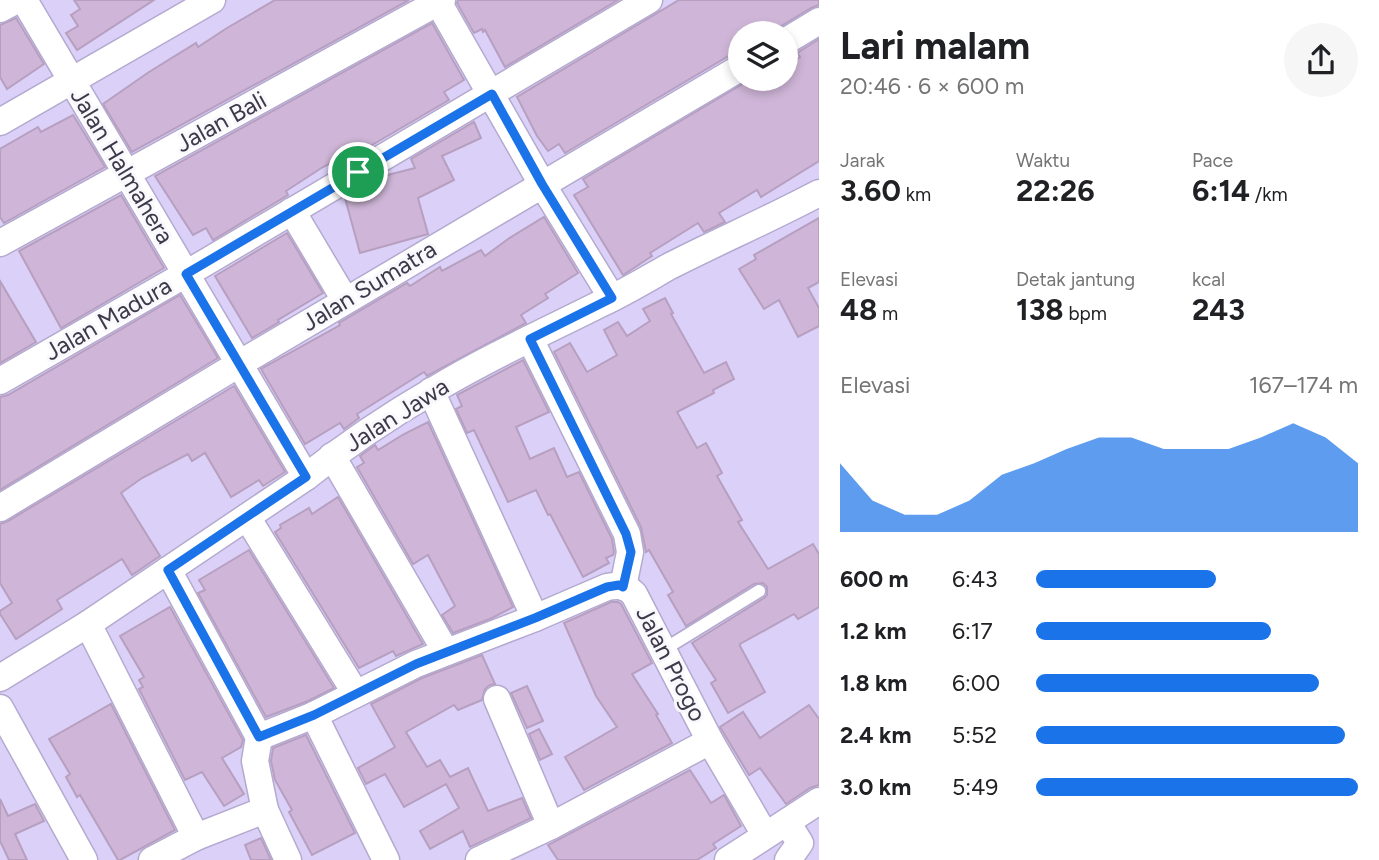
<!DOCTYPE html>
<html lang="id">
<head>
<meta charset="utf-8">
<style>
	body { margin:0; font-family:Figtree,sans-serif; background:#f6f6f6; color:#202124; height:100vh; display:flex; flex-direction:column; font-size:26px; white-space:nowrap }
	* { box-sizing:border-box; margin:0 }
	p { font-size:23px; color:#757577 }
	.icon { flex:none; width:38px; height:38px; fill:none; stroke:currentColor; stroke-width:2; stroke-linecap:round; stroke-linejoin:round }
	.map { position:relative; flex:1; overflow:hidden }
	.panel { display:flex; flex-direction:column; background:#fff; width:560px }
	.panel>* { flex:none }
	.fabs { position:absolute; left:728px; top:21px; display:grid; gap:14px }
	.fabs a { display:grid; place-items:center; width:70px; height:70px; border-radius:50%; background:#fff; box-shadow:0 4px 10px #0003; font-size:35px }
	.pin { position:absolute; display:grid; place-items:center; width:60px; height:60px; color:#fff; margin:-30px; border:4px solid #fff; border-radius:50%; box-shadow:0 2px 7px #0007 }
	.round { display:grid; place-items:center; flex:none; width:74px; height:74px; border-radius:37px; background:#f6f6f6 }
	.headline { display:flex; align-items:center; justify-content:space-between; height:119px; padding:0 21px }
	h1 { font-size:38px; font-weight:700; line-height:52px }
	.figures { display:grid; grid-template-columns:repeat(3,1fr); gap:10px; height:119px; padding:7px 21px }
	.figures div { display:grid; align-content:center }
	.figures b { font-size:30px; font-weight:700 }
	.figures small { font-size:19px; font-weight:400 }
	.figures p { font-size:19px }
	.chart { height:196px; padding:14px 21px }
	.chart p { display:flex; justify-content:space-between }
	.chart svg { width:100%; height:126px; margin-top:7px; fill:#1a73e8; opacity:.7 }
	ul { padding:0 21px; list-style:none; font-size:23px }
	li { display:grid; grid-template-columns:112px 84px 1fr; align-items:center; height:52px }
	li i { height:18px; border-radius:9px; background:#1a73e8 }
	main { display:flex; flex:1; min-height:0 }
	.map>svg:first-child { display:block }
</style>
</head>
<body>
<main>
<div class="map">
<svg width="819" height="860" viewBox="0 0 819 860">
	<rect width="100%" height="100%" fill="#dbd1f8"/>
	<g fill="#cfb6d8" stroke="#b79fc0" stroke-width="2">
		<path d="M74 0H154L77 50 66 33 78 26 71 15 80 9Z"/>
		<path d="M275 0H409L132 152 103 104 149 72 196 43 198 47 227 28Z"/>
		<path d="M458 0H618L505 67 485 30 483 32 482 29 474 33 457 3Z"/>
		<path d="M679 0H819V5L811 8 778 28 772 33H740V52L732 54 565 153 559 144 548 151 537 136 517 97Z"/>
		<path d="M16 18 44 64 7 89 0 77V25Z"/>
		<path d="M432 23 464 80 444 92 449 100 336 166 335 161 323 167 286 191 288 195 213 240 206 228 193 235 155 176Z"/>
		<path d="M819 39V161L761 197 757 190 719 213 725 222 704 232 698 223 650 253 652 256 623 275 574 195 588 187 583 179 751 79H786V65L800 57 797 53Z"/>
		<path d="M73 115 105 167 4 223 0 217V149L38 127 41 132Z"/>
		<path d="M474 122 481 138 442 156 454 180 418 198 428 234 360 253 345 198 380 177 415 168 411 159Z"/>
		<path d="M121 195 164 268 61 328 19 251Z"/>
		<path d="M544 217 578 273 545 294 548 298 521 315 526 323 427 376 424 372 357 414 359 418 344 429 340 423 305 444 261 369 340 325 339 323 407 283 410 286 440 267 442 271 481 250 485 256 508 239Z"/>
		<path d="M819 218V282L808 288 819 308V326L798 337 779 300 764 309 739 269 756 259 754 255Z"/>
		<path d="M287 233 323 293 278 320 279 322 252 338 215 276Z"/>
		<path d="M0 281 36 342 0 363Z"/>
		<path d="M180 295 218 358 0 490V397L8 395Z"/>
		<path d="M665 298 673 313 671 314 704 373 726 362 734 379 713 390 714 393 677 412 697 448 706 443 722 473 717 476 742 520 738 522 768 569 813 544 819 554V607L798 619 794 614 740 644V646L765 692 728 713 711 683 716 680 692 643 764 598 767 595V587L763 583 754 584 686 626 668 595 673 592 649 550 646 552 641 527 554 352 570 343 587 372 617 355 604 330 618 322 627 336 650 321 643 309Z"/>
		<path d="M523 360 549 412 516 427 530 459 554 448 567 477 579 472 612 539 614 552 613 555 606 558 609 563 583 577 550 514 548 515 536 490 508 502 474 430 467 433 456 409 462 406 457 395Z"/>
		<path d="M234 386 285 472 263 486 259 480 231 497 205 453 192 461 188 454 142 478 121 493 160 556 132 575 122 559 57 600 62 609 16 639 0 614V611L12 603 0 583V524L8 521Z"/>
		<path d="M428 422 513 607 490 619 453 633 442 615 455 606 428 555 413 564 357 467 364 463 360 456 375 445 378 450 404 434Z"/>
		<path d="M338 497 423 644 396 656 393 651 359 668 275 532 281 528 280 525 309 508 312 514Z"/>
		<path d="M249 550 334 688 308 701 266 717 198 593 205 590 199 580Z"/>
		<path d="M611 602H618L621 604 652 663 632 674 658 714 656 715 672 743 584 790 565 757 617 727 596 696 564 623Z"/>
		<path d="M170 607 243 740 241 747 222 758 244 794 224 806 202 772 185 780 139 689 143 687 139 680 144 677 120 636Z"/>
		<path d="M482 655 495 684 490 685 485 689 482 700 458 710 454 705 406 732 427 767 440 760 450 777 468 768 488 811 522 798 531 818 470 847 463 831 430 849 420 831 459 808 446 784 404 807 385 774 366 784 358 768 395 747 371 704 422 678Z"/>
		<path d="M527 686 543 721 527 728 511 693Z"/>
		<path d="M111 704 175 830 120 860H118L80 795 77 797 66 777 70 774 49 739Z"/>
		<path d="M809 705 819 719V785L810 788 786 804 760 768 749 775 720 727 743 712 760 738Z"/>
		<path d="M539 729 552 754 540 760 529 734Z"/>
		<path d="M306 735 355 833 312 855 289 812 292 810 275 780 271 761 273 748Z"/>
		<path d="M690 770 711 803 724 795 741 826 713 844 716 848 697 860H558L548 845Z"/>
		<path d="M0 799 8 816 35 804 44 821 15 834 27 860H9L0 841Z"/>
		<path d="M261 838 271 860H251L245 845Z"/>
	</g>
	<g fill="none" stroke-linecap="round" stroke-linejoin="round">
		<defs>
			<path id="lane" d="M663 650 759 591"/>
			<g id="street">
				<path d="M24 0 306 477"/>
				<path d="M437 0 542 184 612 298"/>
				<path d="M0 9 17 0"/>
				<path d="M786 41 819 21"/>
				<path d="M0 122 212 0"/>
				<path d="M292 211 345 300"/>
				<path d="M0 243 442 0"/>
				<path d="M530 339 627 534 630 552 623 587"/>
				<path d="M0 381 186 274 649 0"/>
				<path d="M431 391 535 618"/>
				<path d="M332 456 446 652"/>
				<path d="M0 508 239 364 740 68"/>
				<path d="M247 517 356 694"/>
				<path d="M168 570 259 737"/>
				<path d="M88 624 196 837 152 860"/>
				<path d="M0 678 88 624 306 477C346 445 389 416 434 390 487 358 544 332 600 304 624 293 647 279 670 266 719 241 770 219 819 193"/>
				<path d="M497 699 551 826"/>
				<path d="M0 708 84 860"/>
				<path d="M314 715 386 860"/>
				<path d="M259 737 314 715 416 664 535 618 607 587C618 585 625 585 634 594L710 741 765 835"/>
				<path d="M259 737 255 761 265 810 288 860"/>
				<path d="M787 822 800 843 788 860"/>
				<path d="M196 837 265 810"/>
				<path d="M479 860 551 826 710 741"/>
				<path d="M728 860 819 801"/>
			</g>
		</defs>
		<use href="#lane" stroke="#b4aad0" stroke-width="15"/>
		<use href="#street" stroke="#b4aad0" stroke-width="29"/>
		<use href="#lane" stroke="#fff" stroke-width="12"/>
		<use href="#street" stroke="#fff" stroke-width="26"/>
	</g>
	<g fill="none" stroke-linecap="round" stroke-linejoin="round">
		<defs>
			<path id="route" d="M492 94 542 184 612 298 530 339 626 534 631 552 623 587 619 585 607 587 535 618 416 664 314 715 259 737 168 570 306 477 186 274Z"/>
		</defs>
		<use href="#route" stroke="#fff" stroke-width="14"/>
		<use href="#route" stroke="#1a73e8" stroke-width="9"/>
	</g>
	<g text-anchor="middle" stroke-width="6" stroke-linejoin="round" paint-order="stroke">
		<g font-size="24" fill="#3d3949" stroke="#f9f8fc">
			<text transform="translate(221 122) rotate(-29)" y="8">Jalan Bali</text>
			<text transform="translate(122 166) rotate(59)" y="8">Jalan Halmahera</text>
			<text transform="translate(369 286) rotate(-31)" y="8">Jalan Sumatra</text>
			<text transform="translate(108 319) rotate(-30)" y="8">Jalan Madura</text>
			<text transform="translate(397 415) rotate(-32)" y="8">Jalan Jawa</text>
			<text transform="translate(671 664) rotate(63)" y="8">Jalan Progo</text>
		</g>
	</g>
</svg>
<div class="fabs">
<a><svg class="icon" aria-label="layers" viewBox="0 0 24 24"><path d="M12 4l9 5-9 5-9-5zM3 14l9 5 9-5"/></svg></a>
</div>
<div class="pin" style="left:358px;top:172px;background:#1e9e55"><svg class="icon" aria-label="arrive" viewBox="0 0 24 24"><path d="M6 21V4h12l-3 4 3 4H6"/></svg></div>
</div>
<section class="panel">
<div class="headline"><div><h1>Lari malam</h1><p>20:46 · 6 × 600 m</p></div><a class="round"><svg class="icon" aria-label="share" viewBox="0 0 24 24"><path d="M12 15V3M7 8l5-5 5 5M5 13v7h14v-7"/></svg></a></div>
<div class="figures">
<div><p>Jarak</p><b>3.60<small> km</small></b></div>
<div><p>Waktu</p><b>22:26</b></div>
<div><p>Pace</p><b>6:14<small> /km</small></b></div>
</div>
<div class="figures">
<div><p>Elevasi</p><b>48<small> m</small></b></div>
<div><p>Detak jantung</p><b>138<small> bpm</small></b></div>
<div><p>kcal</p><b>243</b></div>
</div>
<div class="chart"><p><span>Elevasi</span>167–174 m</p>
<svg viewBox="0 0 160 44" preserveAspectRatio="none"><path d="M0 44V20L10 33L20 38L30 38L40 33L50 24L60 20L70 15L80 11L90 11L100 15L110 15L120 15L130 11L140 6L150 11L160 20V44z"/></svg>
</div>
<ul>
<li><b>600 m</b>6:43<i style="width:56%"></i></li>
<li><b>1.2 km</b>6:17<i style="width:73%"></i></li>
<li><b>1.8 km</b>6:00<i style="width:88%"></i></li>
<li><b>2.4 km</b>5:52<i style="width:96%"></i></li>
<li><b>3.0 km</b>5:49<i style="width:100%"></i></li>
</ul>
</section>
</main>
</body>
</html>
